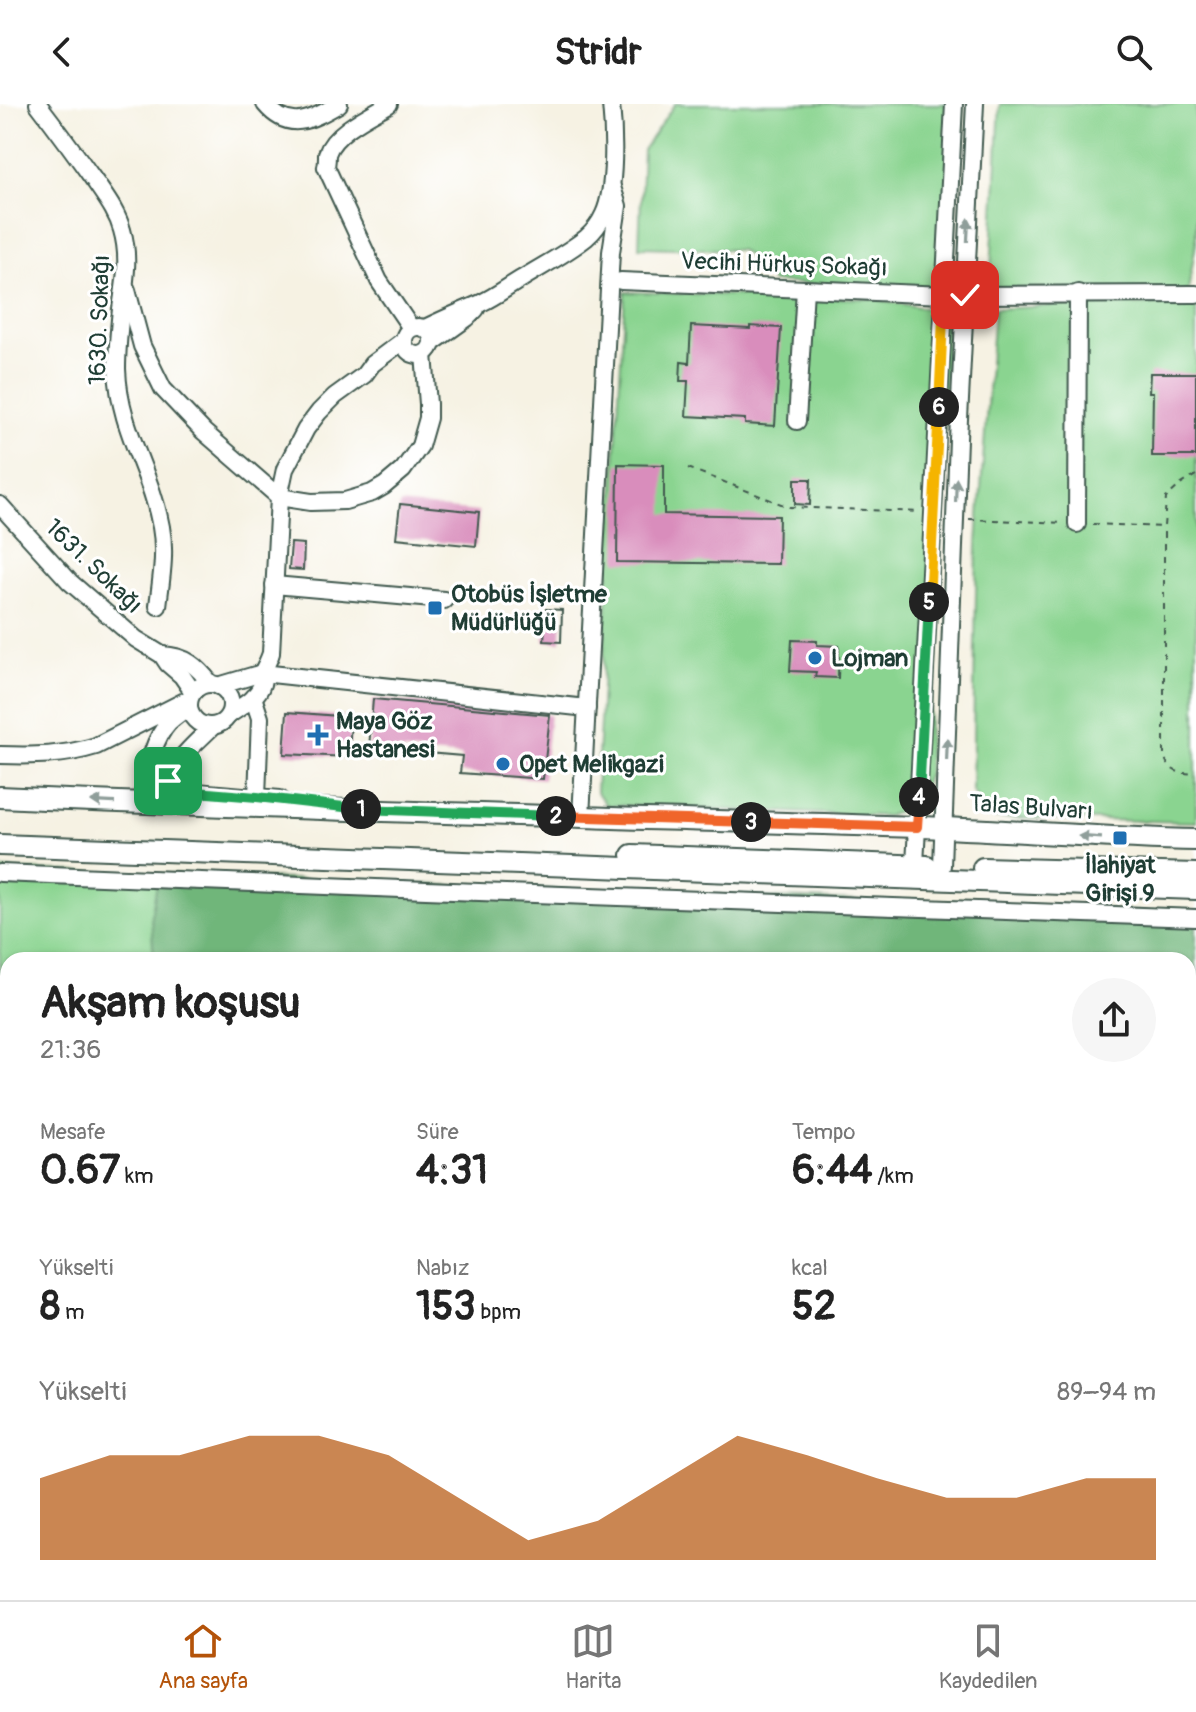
<!DOCTYPE html>
<html lang="tr">
<head>
<meta charset="utf-8">
<style>
	body { margin:0; font-family:Pangolin,sans-serif; background:#f6f6f6; color:#222; height:100vh; display:flex; flex-direction:column; font-size:30px; white-space:nowrap }
	* { box-sizing:border-box; margin:0 }
	p { font-size:26px; color:#767676 }
	.icon { flex:none; width:44px; height:44px; fill:none; stroke:currentColor; stroke-width:2; stroke-linecap:round; stroke-linejoin:round }
	.map { position:relative; flex:1; overflow:hidden }
	.details { position:absolute; left:0px; top:848px; width:1196px; height:648px; display:flex; flex-direction:column; background:#fff; border-radius:24px 24px 0 0; box-shadow:0 2px 6px #0004 }
	.details>* { flex:none }
	.pin { position:absolute; display:grid; place-items:center; width:68px; height:68px; color:#fff; margin:-34px; border-radius:16px; box-shadow:0 4px 12px #0006 }
	.km { position:absolute; width:40px; height:40px; margin:-20px; border-radius:50%; background:#222; color:#fff; font-size:22px; line-height:40px; text-align:center }
	.round { display:grid; place-items:center; flex:none; width:84px; height:84px; border-radius:42px; background:#f6f6f6 }
	.overview { display:flex; align-items:center; justify-content:space-between; height:136px; padding:0 40px }
	h1 { font-size:44px; font-weight:800; line-height:60px }
	.stats { display:grid; grid-template-columns:repeat(3,1fr); gap:12px; height:136px; padding:8px 40px }
	.stats div { display:grid; align-content:center }
	.stats b { font-size:40px; font-weight:800 }
	.stats small { font-size:22px; font-weight:400 }
	.stats p { font-size:22px }
	.chart { height:224px; padding:16px 40px }
	.chart p { display:flex; justify-content:space-between }
	.chart svg { width:100%; height:144px; margin-top:8px; fill:#b45309; opacity:.7 }
	header { display:flex; justify-content:space-between; align-items:center; height:104px; padding:0 40px; background:#fff; font-size:36px; font-weight:800 }
	.tab-bar { display:flex; justify-content:space-around; align-items:center; height:112px; border-top:2px solid #e0e0e0; background:#fff; font-size:22px; color:#767676 }
	.tab-bar a { display:grid; justify-items:center; gap:4px }
	.tab-bar .active { color:#b45309 }
	.map>svg:first-child { display:block }
</style>
</head>
<body>
<header><svg class="icon" aria-label="back" viewBox="0 0 24 24"><path d="M15 5l-7 7 7 7"/></svg>Stridr<svg class="icon" aria-label="search" viewBox="0 0 24 24"><circle cx="10" cy="10" r="6"/><path d="M15 15l6 6"/></svg></header>
<div class="map">
<svg width="1196" height="1496" viewBox="0 0 1196 1496">
	<rect width="100%" height="100%" fill="#fff"/>
	<filter id="ink" filterUnits="userSpaceOnUse"><feTurbulence type="fractalNoise" baseFrequency=".0125" numOctaves="2"/><feDisplacementMap in="SourceGraphic" scale="16" xChannelSelector="R" yChannelSelector="G"/><feConvolveMatrix kernelMatrix="1 2 1 2 8 2 1 2 1" color-interpolation-filters="sRGB"/></filter>
	<filter id="wash" filterUnits="userSpaceOnUse"><feTurbulence type="fractalNoise" baseFrequency=".006" numOctaves="4" result="noise"/><feDisplacementMap in="SourceGraphic" scale="32" xChannelSelector="R" yChannelSelector="G"/><feGaussianBlur stdDeviation="1.8" result="paint"/><feColorMatrix in="noise" values="0 0 0 0 0 0 0 0 0 0 0 0 0 0 0 0 0 1.4 0 .05"/><feComposite in="paint" operator="in"/></filter>
	<g filter="url(#wash)">
		<rect width="100%" height="100%" fill="#f6f2e3"/>
		<g fill="#8ad490" stroke="#548862" stroke-width="2" fill-rule="evenodd">
			<path d="M675 0H959L948 175 933 186 771 178 766 165 740 146 639 143 643 46Z"/>
			<path d="M1000 0H1196V139L1188 187 990 184Z"/>
			<path d="M625 188 874 195 941 207 947 217 940 430 932 431 928 669C920 695 913 703 887 712L606 701 596 687Z"/>
			<path d="M1196 200V718L993 714 972 687 977 440 994 205 1068 201Z"/>
			<path d="M0 765 1196 811V1496H0ZM8 856H1188V1488H8Z"/>
		</g>
		<g fill="#6fb67a" stroke="#477a57" stroke-width="2">
			<path d="M159 770 1196 810V950L1188 970V856H154L151 812Z"/>
			<path d="M1188 1073 1196 1089V1496H1053L1049 1488H1188Z"/>
		</g>
		<g id="blocks">
			<g fill="#d98dbc">
				<path d="M691 222 750 225V222L781 224 775 322 745 320V315L686 312 688 277H680L681 258 689 259Z"/>
				<path d="M1150 269H1196V352H1152L1153 288H1149Z"/>
				<path d="M618 360 664 361V410L779 412 778 460 617 458Z"/>
				<path d="M795 375H811L810 401 795 400Z"/>
				<path d="M400 400 479 408 476 442 396 434Z"/>
				<path d="M291 439 304 440 303 466 289 465Z"/>
				<path d="M546 505 562 506 561 538 544 537Z"/>
				<path d="M792 536 817 537V541L839 542 838 574 815 573 816 568 790 567Z"/>
				<path d="M373 595 550 611 543 675 460 669 462 652 369 644Z"/>
				<path d="M287 608 351 613 349 653 284 650Z"/>
			</g>
		</g>
	</g>
	<g filter="url(#ink)">
		<use href="#blocks" fill-opacity="0" stroke="#3f584e" stroke-width="2"/>
		<g fill="none" stroke-linecap="round" stroke-linejoin="round">
			<defs>
				<g id="minor">
					<path d="M38 0C58 26 77 52 96 79 106 94 117 108 122 126 130 153 125 178 121 205 119 225 117 245 117 265 119 325 151 367 161 423 166 449 161 476 158 502"/>
					<path d="M265 0C289 29 311 16 339 0"/>
					<path d="M389 0C370 11 334 28 327 50 327 50 327 62 326 63L379 177 411 224"/>
					<path d="M621 177 944 191 1196 190"/>
					<path d="M127 186 142 242 163 285 204 328 279 393 311 398 345 397 372 389 384 382 403 366 420 342 428 314V300L424 250"/>
					<circle cx="418" cy="237" r="14"/>
					<path d="M425 224C443 215 462 207 481 199 496 192 509 182 523 174 544 161 567 149 586 134 593 128 600 119 604 110 616 84 614 29 611 0"/>
					<path d="M432 239 467 214 476 205"/>
					<path d="M797 317 805 185"/>
					<path d="M0 401 70 478 136 535 162 551 168 560 182 572 193 588"/>
					<path d="M1077 420 1078 189"/>
					<path d="M274 481 444 496"/>
					<path d="M162 551C186 552 197 562 211 580"/>
					<circle cx="210" cy="601" r="21"/>
					<path d="M218 582 262 569 587 604"/>
					<path d="M253 593 260 614 257 693"/>
					<path d="M229 611C240 603 258 594 262 580 264 572 261 574 263 567 266 561 269 556 271 549L279 393 285 365 306 325 319 308 335 292 364 271 372 260 404 236"/>
					<path d="M0 651C33 652 64 652 96 642L189 595"/>
					<path d="M168 677 196 688 280 695"/>
					<path d="M141 699C147 673 150 639 169 618 173 614 179 610 184 606"/>
					<path d="M166 701C167 660 186 649 212 623"/>
					<path d="M581 713 611 148 618 102 612 83"/>
					<path d="M915 761 954 0"/>
					<path d="M942 762 958 335 975 0"/>
					<path d="M0 769 426 786 1196 814"/>
				</g>
				<g id="major">
					<path d="M0 693C306 707 612 713 918 723 1011 726 1103 734 1196 736"/>
					<path d="M0 741 1196 785"/>
					<path d="M632 751 927 762"/>
					<path d="M983 764 1196 770"/>
				</g>
			</defs>
			<use href="#minor" stroke="#3f584e" stroke-width="20"/>
			<use href="#major" stroke="#3f584e" stroke-width="24"/>
			<g stroke="#3f584e" stroke-width="2" stroke-dasharray="6 6" stroke-linecap="butt">
				<path d="M688 364 789 403 920 408"/>
				<path d="M1196 371 1180 381 1166 394 1164 423V650C1168 669 1180 669 1196 670"/>
				<path d="M969 415 1063 419"/>
				<path d="M1093 420 1163 423"/>
				<path d="M0 987 8 981"/>
				<path d="M0 1040 8 1038"/>
				<path d="M1188 1227 1196 1222"/>
				<path d="M212 1488V1496"/>
				<path d="M639 1496 656 1488"/>
			</g>
			<use href="#minor" stroke="#fff" stroke-width="16"/>
			<use href="#major" stroke="#fff" stroke-width="20"/>
		</g>
		<defs><path id="oneway-solid" d="M-6-.8H1V-3.2L6.5 0L1 3.2V.8H-6Z" transform="scale(2)"/></defs>
		<g fill="#8f9e9a">
			<use href="#oneway-solid" transform="translate(968 126) rotate(-87)"/>
			<use href="#oneway-solid" transform="translate(956 386) rotate(-88)"/>
			<use href="#oneway-solid" transform="translate(947 645) rotate(-88)"/>
			<use href="#oneway-solid" transform="translate(103 698) rotate(-177)"/>
			<use href="#oneway-solid" transform="translate(1090 733) rotate(-176)"/>
		</g>
	</g>
	<g fill="none" stroke-linecap="round" stroke-linejoin="round" filter="url(#ink)">
		<defs>
			<path id="split-1" d="M168 677 196 688 257 693 361 705"/>
			<path id="split-2" d="M361 705 556 712"/>
			<path id="split-3" d="M556 712 751 718"/>
			<path id="split-4" d="M751 718 917 723 919 693"/>
			<path id="split-5" d="M919 693 929 498"/>
			<path id="split-6" d="M929 498 939 303"/>
			<path id="split-7" d="M939 303 944 191H965"/>
		</defs>
		<use href="#split-1" stroke="#fff" stroke-width="16"/>
		<use href="#split-2" stroke="#fff" stroke-width="16"/>
		<use href="#split-3" stroke="#fff" stroke-width="16"/>
		<use href="#split-4" stroke="#fff" stroke-width="16"/>
		<use href="#split-5" stroke="#fff" stroke-width="16"/>
		<use href="#split-6" stroke="#fff" stroke-width="16"/>
		<use href="#split-7" stroke="#fff" stroke-width="16"/>
		<use href="#split-1" stroke="#22a559" stroke-width="10"/>
		<use href="#split-2" stroke="#22a559" stroke-width="10"/>
		<use href="#split-3" stroke="#f0652b" stroke-width="10"/>
		<use href="#split-4" stroke="#f0652b" stroke-width="10"/>
		<use href="#split-5" stroke="#22a559" stroke-width="10"/>
		<use href="#split-6" stroke="#f5b400" stroke-width="10"/>
		<use href="#split-7" stroke="#f5b400" stroke-width="10"/>
	</g>
	<g fill="#1f6fb2" stroke="#fff" stroke-width="3">
		<rect x="427" y="496" width="16" height="16" rx="4"/>
		<circle cx="815" cy="554" r="8"/>
		<path d="M314 619h8v8h8v8h-8v8h-8v-8h-8v-8h8z"/>
		<circle cx="503" cy="660" r="8"/>
		<rect x="1112" y="726" width="16" height="16" rx="4"/>
	</g>
	<g text-anchor="middle" stroke-width="6" stroke-linejoin="round" paint-order="stroke">
		<g font-size="24" fill="#1f3d34" stroke="#fff">
			<text transform="translate(784 160) rotate(2)" y="8">Vecihi Hürkuş Sokağı</text>
			<text transform="translate(99 216) rotate(-88)" y="8">1630. Sokağı</text>
			<text transform="translate(94 462) rotate(44)" y="8">1631. Sokağı</text>
			<text transform="translate(1031 703) rotate(4)" y="8">Talas Bulvarı</text>
		</g>
		<g font-size="24" font-weight="bold" fill="#1f3d34" stroke="#fff" text-anchor="start">
			<text x="451" y="498">Otobüs İşletme<tspan x="451" dy="28">Müdürlüğü</tspan></text>
			<text x="831" y="562">Lojman</text>
			<text x="336" y="625">Maya Göz<tspan x="336" dy="28">Hastanesi</tspan></text>
			<text x="519" y="668">Opet Melikgazi</text>
			<text x="1120" y="769" text-anchor="middle">İlahiyat<tspan x="1120" dy="28">Girişi 9</tspan></text>
		</g>
	</g>
</svg>
<div class="pin" style="left:168px;top:677px;background:#1e9e55"><svg class="icon" aria-label="arrive" viewBox="0 0 24 24"><path d="M6 21V4h12l-3 4 3 4H6"/></svg></div>
<div class="pin" style="left:965px;top:191px;background:#d93025"><svg class="icon" aria-label="check" viewBox="0 0 24 24"><path d="M5 12l5 5 9-10"/></svg></div>
<b class="km" style="left:361px;top:705px">1</b>
<b class="km" style="left:556px;top:712px">2</b>
<b class="km" style="left:751px;top:718px">3</b>
<b class="km" style="left:919px;top:693px">4</b>
<b class="km" style="left:929px;top:498px">5</b>
<b class="km" style="left:939px;top:303px">6</b>
<section class="details">
<div class="overview"><div><h1>Akşam koşusu</h1><p>21:36</p></div><a class="round"><svg class="icon" aria-label="share" viewBox="0 0 24 24"><path d="M12 15V3M7 8l5-5 5 5M5 13v7h14v-7"/></svg></a></div>
<div class="stats">
<div><p>Mesafe</p><b>0.67<small> km</small></b></div>
<div><p>Süre</p><b>4:31</b></div>
<div><p>Tempo</p><b>6:44<small> /km</small></b></div>
</div>
<div class="stats">
<div><p>Yükselti</p><b>8<small> m</small></b></div>
<div><p>Nabız</p><b>153<small> bpm</small></b></div>
<div><p>kcal</p><b>52</b></div>
</div>
<div class="chart"><p><span>Yükselti</span>89–94 m</p>
<svg viewBox="0 0 160 44" preserveAspectRatio="none"><path d="M0 44V19L10 12L20 12L30 6L40 6L50 12L60 25L70 38L80 32L90 19L100 6L110 12L120 19L130 25L140 25L150 19L160 19V44z"/></svg>
</div>
</section>
</div>
<nav class="tab-bar">
<a class="active"><svg class="icon" aria-label="home" viewBox="0 0 24 24"><path d="M3 11l9-7 9 7M6 9v11h12V9"/></svg>Ana sayfa</a>
<a><svg class="icon" aria-label="map" viewBox="0 0 24 24"><path d="M3 6l6-2 6 2 6-2v14l-6 2-6-2-6 2zM9 4v14M15 6v14"/></svg>Harita</a>
<a><svg class="icon" aria-label="saved" viewBox="0 0 24 24"><path d="M7 4h10v16l-5-4-5 4z"/></svg>Kaydedilen</a>
</nav>
</body>
</html>
